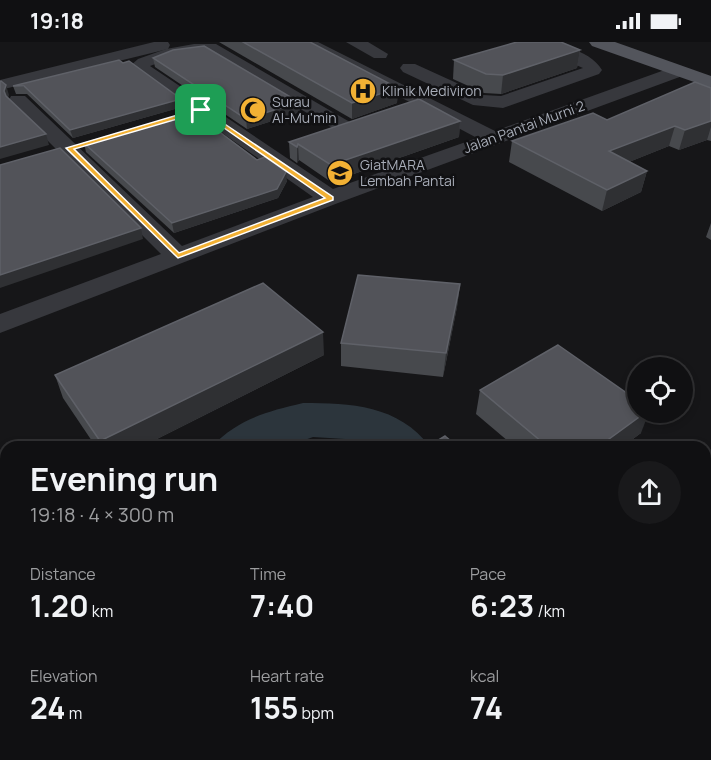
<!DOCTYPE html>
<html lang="en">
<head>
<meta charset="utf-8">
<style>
	body { margin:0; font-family:Manrope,sans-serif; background:#19191b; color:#f1f3f6; height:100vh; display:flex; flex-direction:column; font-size:22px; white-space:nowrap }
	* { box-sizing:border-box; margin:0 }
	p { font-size:20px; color:#9c9d9f }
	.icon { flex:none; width:33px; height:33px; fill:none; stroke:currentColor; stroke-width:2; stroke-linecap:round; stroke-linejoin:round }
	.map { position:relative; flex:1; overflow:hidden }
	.panel { position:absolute; left:0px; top:399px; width:711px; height:320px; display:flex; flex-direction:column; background:#101012; border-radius:18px 18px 0 0; box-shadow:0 3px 9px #0003,0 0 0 2px #303032 }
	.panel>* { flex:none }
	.tools { position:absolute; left:627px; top:315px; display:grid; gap:12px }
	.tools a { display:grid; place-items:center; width:66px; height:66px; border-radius:50%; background:#101012; box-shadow:0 3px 9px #0003,0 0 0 2px #303032; font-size:30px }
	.pin { position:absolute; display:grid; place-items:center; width:51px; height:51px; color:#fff; margin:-26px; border-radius:12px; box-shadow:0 3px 9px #0006 }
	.round { display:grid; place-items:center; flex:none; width:63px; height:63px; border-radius:32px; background:#19191b }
	.overview { display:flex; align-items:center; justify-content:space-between; height:102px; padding:0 30px }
	h1 { font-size:33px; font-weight:700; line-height:45px }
	.figures { display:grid; grid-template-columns:repeat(3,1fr); gap:9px; height:102px; padding:6px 30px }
	.figures div { display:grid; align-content:center }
	.figures b { font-size:30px; font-weight:700 }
	.figures small { font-size:16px; font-weight:400 }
	.figures p { font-size:16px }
	.status { display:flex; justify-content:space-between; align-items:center; height:42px; padding:0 30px; background:#101012; direction:ltr }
	.status svg { height:16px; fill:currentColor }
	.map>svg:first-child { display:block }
</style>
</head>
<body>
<div class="status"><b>19:18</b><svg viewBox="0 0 49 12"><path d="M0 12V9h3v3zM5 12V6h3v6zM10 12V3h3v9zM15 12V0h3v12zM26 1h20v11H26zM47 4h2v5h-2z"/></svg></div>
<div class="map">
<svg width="711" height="718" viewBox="0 0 711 718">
	<rect width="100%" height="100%" fill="#161618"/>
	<path fill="#2c353c" d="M303 361C350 361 399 363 430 405H361L345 397 313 395 285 405H211C239 377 265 370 303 361Z"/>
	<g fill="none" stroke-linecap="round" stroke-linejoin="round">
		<g fill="#37383d" fill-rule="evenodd">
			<path d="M154 0H168L170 3 168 7 0 48V38Z"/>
			<path d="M297 0H318L495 89 673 25H685L688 29 685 33 338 161 0 291V272L161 212 11 62 9 58 11 54H25L182 204 313 155 133 28 130 24 138 17 166 7 194 2H216L355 83 358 87 355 91H341L206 11 174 15 150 24 333 147 477 96Z"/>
			<path d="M346 0H368L388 12 386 16H374Z"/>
			<path d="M527 0C551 0 589 6 602 28L599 32 503 66 473 63 403 30 400 26 403 22H415L483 53 501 54 583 26 529 3Z"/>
		</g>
		<path fill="#53555c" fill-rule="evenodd" d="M589 0H615L711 34V46L592 4Z"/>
	</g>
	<g fill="#47494d">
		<path d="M219 0H310L398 46 397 61 352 77Z"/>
		<path d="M580 8 577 26 501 52 484 51 453 37 454 18Z"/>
		<path d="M153 16 299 60 300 70 247 87 155 25Z"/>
		<path d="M13 44 181 57 182 65 73 96 27 52H16Z"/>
		<path d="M711 46V99L707 98 679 108 669 104 629 120 647 129 641 150 602 169 509 120 512 99 607 78Z"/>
		<path d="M460 79 459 95 331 140 299 118 297 121 290 116 289 100Z"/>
		<path d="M223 93 287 139 278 156 174 191 86 110 84 101Z"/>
		<path d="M711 181V198L706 195Z"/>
		<path d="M460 242 457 265 443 335 341 324V301Z"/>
		<path d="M324 313 141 405H96L63 356 55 333Z"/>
		<path d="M480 348 641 391 622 405H515L476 372Z"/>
		<rect x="705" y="444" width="6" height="132"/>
	</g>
	<g fill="#2f3033">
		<path d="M580 8 577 26 501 52 503 33Z"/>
		<path d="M6 43 9 53 7 59 4 49Z"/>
		<path d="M398 46 397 61 352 77V61Z"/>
		<path d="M181 57 182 65 73 96 70 88Z"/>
		<path d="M299 60 300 70 247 87 246 77Z"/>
		<path d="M460 79 459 95 331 140V123Z"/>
		<path d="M711 79V85L707 98 679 108 685 88Z"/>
		<path d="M675 84 669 104 604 130 609 109Z"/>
		<path d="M222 86 223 95 217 88Z"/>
		<path d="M46 92 49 103 0 117V105Z"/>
		<path d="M298 102 299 118 297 121V105Z"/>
		<path d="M647 129 641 150 602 169 607 148Z"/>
		<path d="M286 130 287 139 278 156 174 191 172 181Z"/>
		<path d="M141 186 143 197 0 246V233Z"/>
		<path d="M460 242 457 265 443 335 446 311Z"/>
		<path d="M323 290 324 313 141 405H102L100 399Z"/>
		<path d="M646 370H649L641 391 622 405H598Z"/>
		<path d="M6 617V646L0 650V620Z"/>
		<path d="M637 712H639L635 718H631Z"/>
	</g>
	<g fill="#525359" stroke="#5f6168" stroke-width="1.5">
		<path d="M243 0H310L398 46 352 61Z"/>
		<path d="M517 0H561L580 8 503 33 486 32 454 18Z"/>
		<path d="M204 4 299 60 246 77 153 16 173 8Z"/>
		<path d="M119 18 123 21 129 19 181 57 70 88 24 44H13Z"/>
		<path d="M1 39 6 43 4 49 6 54 46 92 0 105V40Z"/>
		<path d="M695 40 711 46V79L685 88 675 84 609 109 647 129 607 148 512 99 593 71 607 78Z"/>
		<path d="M419 57 460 79 331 123 298 102 297 105 289 100Z"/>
		<path d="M197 69 222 86 217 88 257 118 265 115 286 130 277 147 172 181 84 101Z"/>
		<path d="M60 106 141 186 0 233V123Z"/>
		<path d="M358 233 460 242 446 311 341 301Z"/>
		<path d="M263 241 323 290 100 399 55 333Z"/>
		<path d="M558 303 638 359V370H646L598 405H548L480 348Z"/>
		<path d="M445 394 458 405H427Z"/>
		<path d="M0 427 6 437V617L0 620Z"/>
		<path d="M705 444H711V553L705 552Z"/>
		<path d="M414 712H637L631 718H407Z"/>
	</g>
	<path fill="#f2b134" stroke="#fff" stroke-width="1.5" fill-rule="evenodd" d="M201 66 333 155V158L178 216 66 106ZM201 70 325 156 179 211 74 107Z"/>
	<defs>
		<symbol id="hospital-disc" viewBox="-11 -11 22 22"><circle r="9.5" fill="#f2b134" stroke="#111113"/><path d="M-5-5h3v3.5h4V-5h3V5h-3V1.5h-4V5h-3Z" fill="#111"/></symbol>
		<symbol id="mosque-disc" viewBox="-11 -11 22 22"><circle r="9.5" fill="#f2b134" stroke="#111113"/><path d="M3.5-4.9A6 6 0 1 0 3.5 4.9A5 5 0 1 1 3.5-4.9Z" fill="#111"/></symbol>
		<symbol id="university-disc" viewBox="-11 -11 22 22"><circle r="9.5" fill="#f2b134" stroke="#111113"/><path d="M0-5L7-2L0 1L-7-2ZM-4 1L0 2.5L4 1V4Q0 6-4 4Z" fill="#111"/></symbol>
	</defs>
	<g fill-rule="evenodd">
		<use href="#hospital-disc" x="348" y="34" width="30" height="30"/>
		<use href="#mosque-disc" x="238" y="53" width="30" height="30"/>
		<use href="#university-disc" x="325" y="116" width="30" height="30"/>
	</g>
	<g text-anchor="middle" stroke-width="5" stroke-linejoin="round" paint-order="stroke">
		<g font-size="14" fill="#a8adb8" stroke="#111113" text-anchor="start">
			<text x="382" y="54">Klinik Mediviron</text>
			<text x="272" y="65">Surau<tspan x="272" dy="16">Al-Mu'min</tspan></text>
			<text x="360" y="128">GiatMARA<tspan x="360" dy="16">Lembah Pantai</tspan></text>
		</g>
		<g font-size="14" fill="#a8adb8" stroke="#111113">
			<text transform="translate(524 85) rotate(-20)" y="5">Jalan Pantai Murni 2</text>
		</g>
	</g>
</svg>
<div class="tools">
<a><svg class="icon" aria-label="locate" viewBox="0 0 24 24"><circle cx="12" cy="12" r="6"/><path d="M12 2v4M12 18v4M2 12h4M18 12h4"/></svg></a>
</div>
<div class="pin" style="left:201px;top:68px;background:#1e9e55"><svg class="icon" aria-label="arrive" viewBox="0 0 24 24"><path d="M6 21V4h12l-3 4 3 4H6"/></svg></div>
<section class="panel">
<div class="overview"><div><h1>Evening run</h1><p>19:18 · 4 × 300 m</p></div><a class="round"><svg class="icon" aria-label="share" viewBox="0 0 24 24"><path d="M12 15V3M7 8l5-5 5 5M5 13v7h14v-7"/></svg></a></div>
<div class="figures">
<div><p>Distance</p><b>1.20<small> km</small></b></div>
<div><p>Time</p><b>7:40</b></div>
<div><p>Pace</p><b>6:23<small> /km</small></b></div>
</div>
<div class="figures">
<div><p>Elevation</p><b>24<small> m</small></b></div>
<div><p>Heart rate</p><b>155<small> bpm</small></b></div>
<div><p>kcal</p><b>74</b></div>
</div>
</section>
</div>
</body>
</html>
